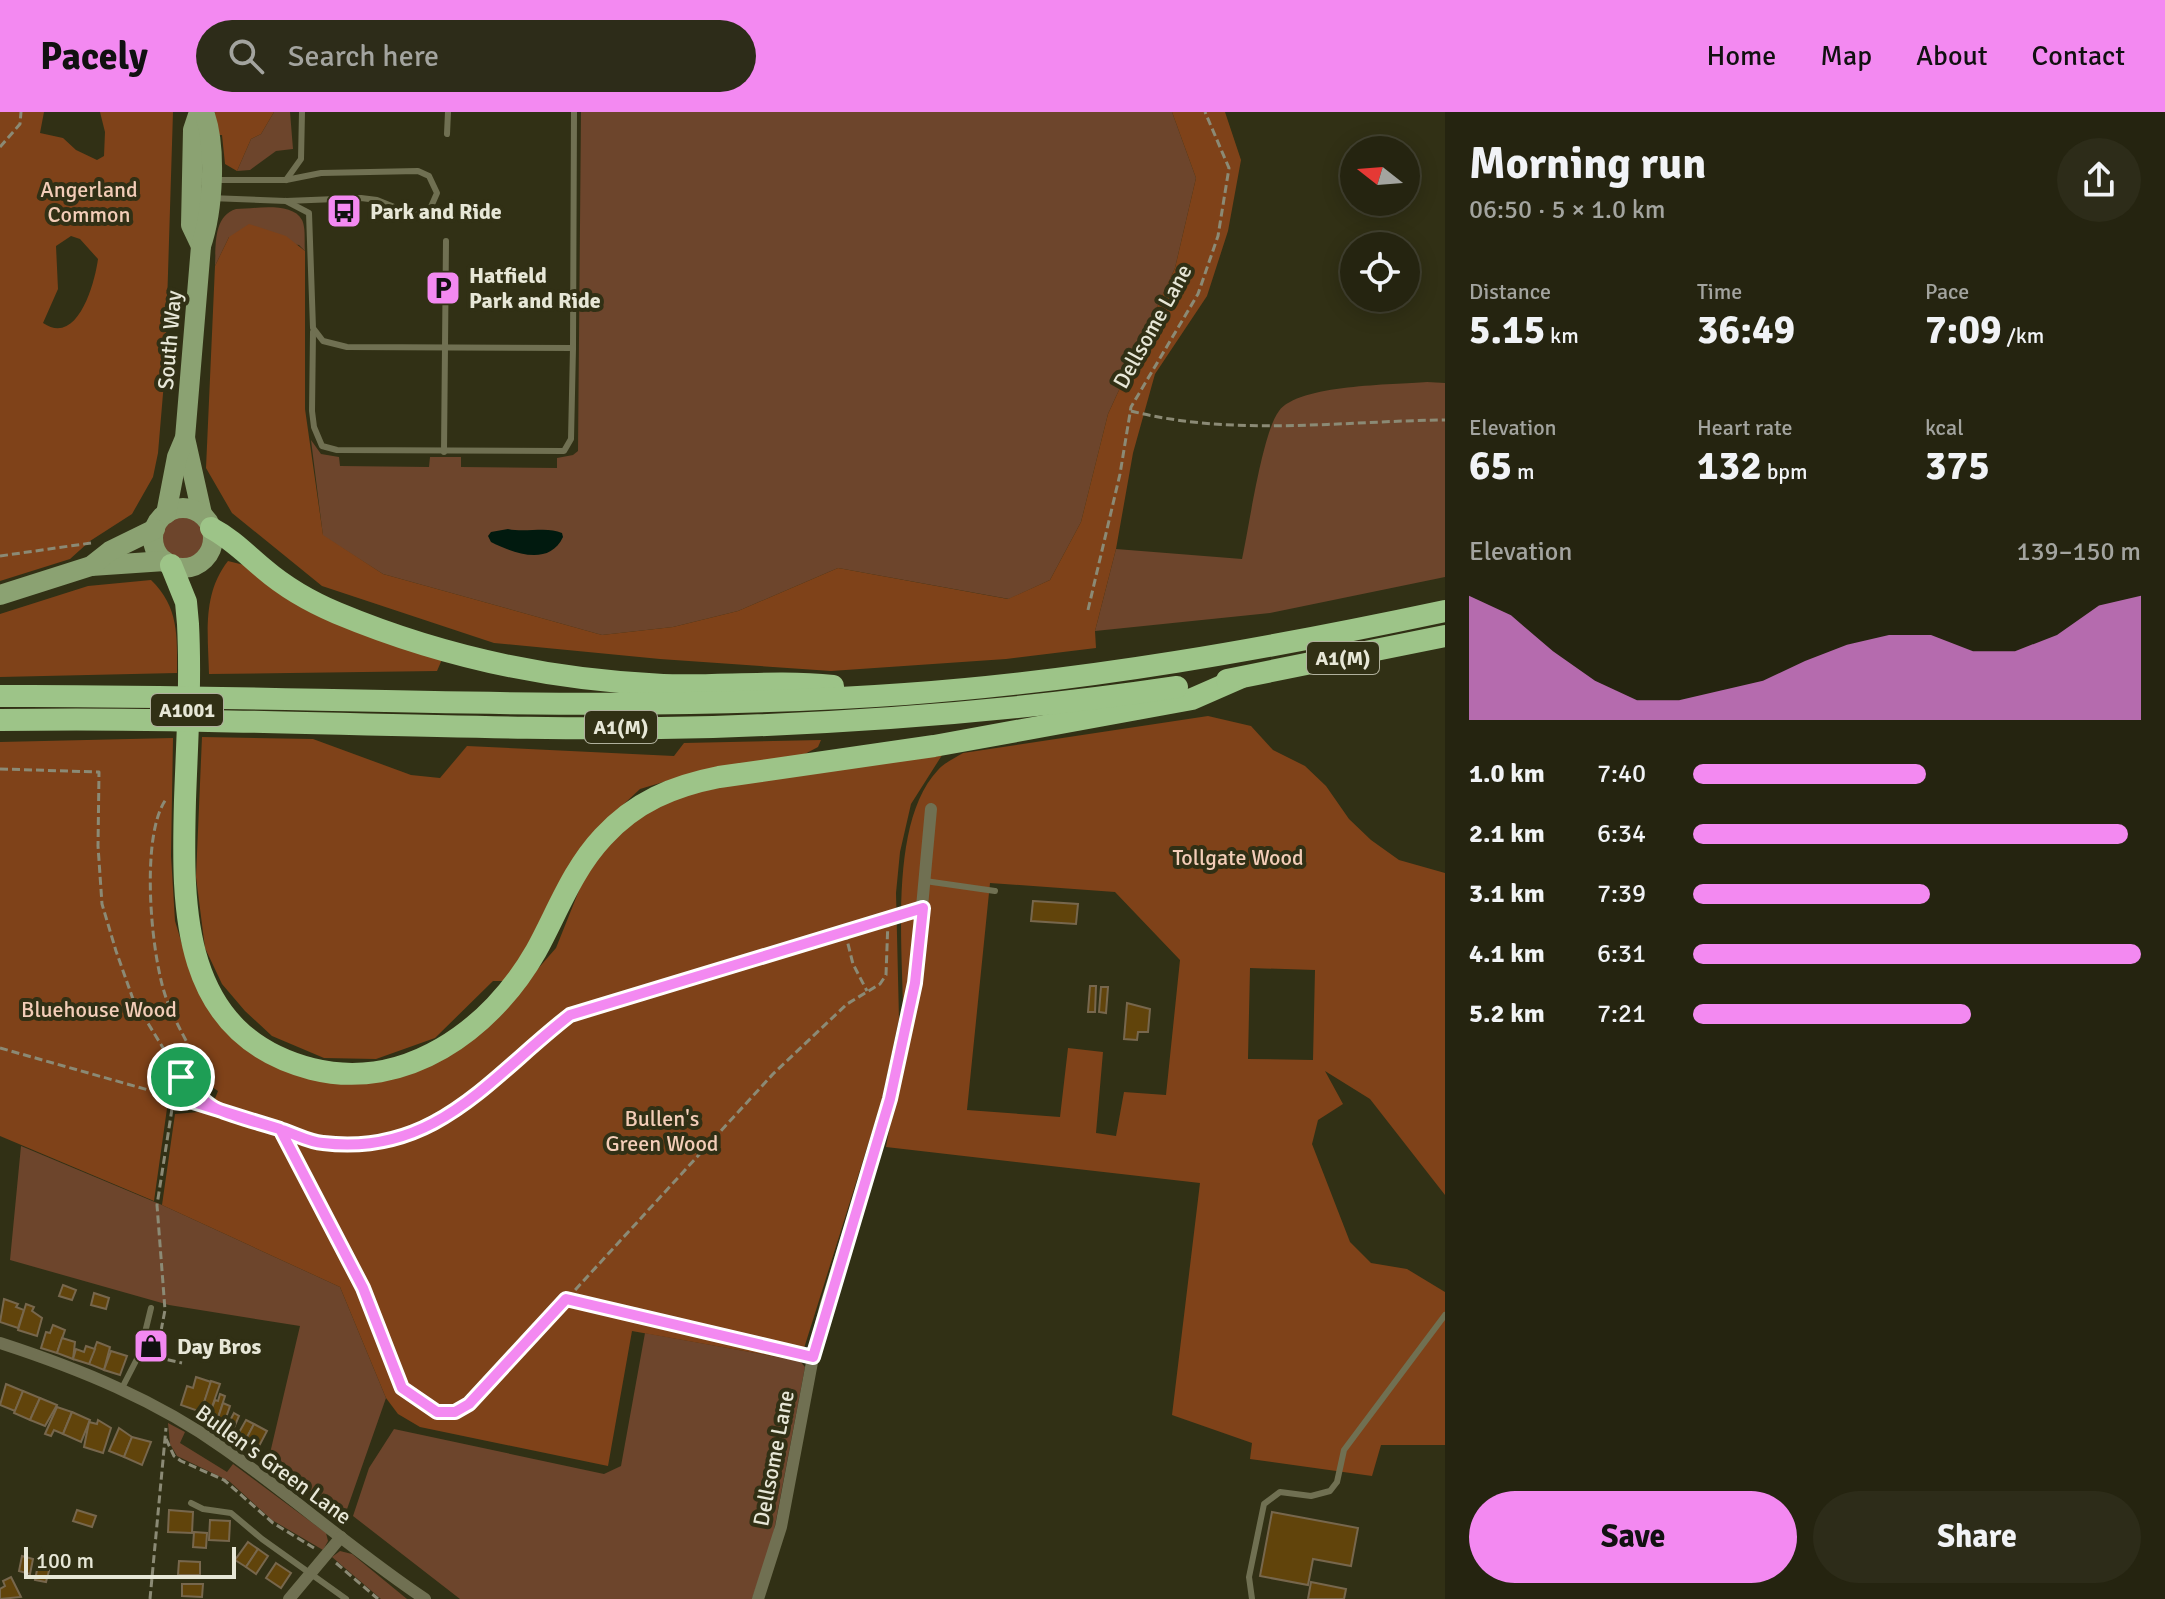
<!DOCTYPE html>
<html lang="en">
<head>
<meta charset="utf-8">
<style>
	body { margin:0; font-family:Signika,sans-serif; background:#2d2c19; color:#f1f3f6; height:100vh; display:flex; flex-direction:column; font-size:30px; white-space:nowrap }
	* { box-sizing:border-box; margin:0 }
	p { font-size:26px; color:#a3a49f }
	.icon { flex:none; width:44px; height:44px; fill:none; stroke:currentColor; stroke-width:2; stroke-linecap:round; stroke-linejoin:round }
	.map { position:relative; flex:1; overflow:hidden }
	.drawer { display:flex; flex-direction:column; background:#252410; width:720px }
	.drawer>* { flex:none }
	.needle { width:52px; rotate:287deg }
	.fabs { position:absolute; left:1340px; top:24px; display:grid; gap:16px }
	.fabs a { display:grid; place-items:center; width:80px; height:80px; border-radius:50%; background:#252410; box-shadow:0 4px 20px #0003,0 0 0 2px #424130; font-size:40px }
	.scale { position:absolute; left:24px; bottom:20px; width:212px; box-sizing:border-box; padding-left:8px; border:4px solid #e7e7d7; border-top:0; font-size:22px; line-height:28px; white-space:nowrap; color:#e7e7d7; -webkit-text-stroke:6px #313015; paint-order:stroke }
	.pin { position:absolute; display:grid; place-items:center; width:68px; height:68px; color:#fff; margin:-34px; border:4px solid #fff; border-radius:50%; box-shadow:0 2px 8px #0007 }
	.round { display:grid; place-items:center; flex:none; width:84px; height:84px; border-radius:42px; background:#2d2c19 }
	.head { display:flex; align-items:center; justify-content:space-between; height:136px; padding:0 24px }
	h1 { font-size:44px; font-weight:700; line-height:60px }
	.stats { display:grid; grid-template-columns:repeat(3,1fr); gap:12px; height:136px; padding:8px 24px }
	.stats div { display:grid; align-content:center }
	.stats b { font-size:40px; font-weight:700 }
	.stats small { font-size:22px; font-weight:400 }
	.stats p { font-size:22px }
	.chart { height:224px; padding:16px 24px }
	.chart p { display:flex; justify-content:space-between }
	.chart svg { width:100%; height:144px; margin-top:8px; fill:#f389f1; opacity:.7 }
	.primary-button { display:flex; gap:16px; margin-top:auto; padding:16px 24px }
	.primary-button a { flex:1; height:92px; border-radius:48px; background:#f389f1; color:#111; font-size:32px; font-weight:700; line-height:92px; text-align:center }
	.primary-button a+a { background:#2d2c19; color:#f1f3f6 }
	ul { padding:0 24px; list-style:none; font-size:26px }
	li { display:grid; grid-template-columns:128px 96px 1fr; align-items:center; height:60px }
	li i { height:20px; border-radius:10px; background:#f389f1 }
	header { display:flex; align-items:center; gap:48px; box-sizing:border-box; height:112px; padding:0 40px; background:#f389f1; color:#111 }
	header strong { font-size:38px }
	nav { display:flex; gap:44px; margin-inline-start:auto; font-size:28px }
	.search { width:560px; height:72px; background:#2d2c19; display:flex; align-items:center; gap:20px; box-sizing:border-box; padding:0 28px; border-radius:44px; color:#a3a49f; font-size:30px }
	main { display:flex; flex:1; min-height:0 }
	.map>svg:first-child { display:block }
</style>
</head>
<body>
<header>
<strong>Pacely</strong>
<div class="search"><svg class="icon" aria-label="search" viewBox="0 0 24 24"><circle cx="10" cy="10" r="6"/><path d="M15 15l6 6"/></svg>Search here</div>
<nav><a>Home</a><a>Map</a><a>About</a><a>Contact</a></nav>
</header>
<main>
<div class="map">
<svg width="1445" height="1487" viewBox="0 0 1445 1487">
	<rect width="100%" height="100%" fill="#313015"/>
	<g fill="#6d452c">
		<path d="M274 0H290L293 37 276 39 250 58 237 59 251 27 261 22Z"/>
		<path d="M581 0H1172L1196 66 1175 156 1108 302 1081 410 1050 468 1009 487 838 456 738 499 673 515 602 523 383 462 323 424 311 328 321 342 339 345 340 354 429 355 430 345H461V355L557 356V346L573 343 578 339Z"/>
		<path d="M236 97C253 97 292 89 302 108 306 116 304 130 305 139L299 133 229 125 215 154C216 134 213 104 236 97Z"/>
		<path d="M1427 270 1445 271V465L1270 501 1095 519 1116 437 1242 447C1249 416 1262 321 1279 299 1299 272 1393 273 1427 270Z"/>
		<circle cx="183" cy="426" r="21"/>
		<path d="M21 1034 162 1093 340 1175 386 1286 346 1400 267 1354 300 1214 169 1193 10 1148Z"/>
		<path d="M645 1221 800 1249 805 1255 772 1429 752 1487H460L353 1404 369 1356 394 1317 604 1362 621 1354Z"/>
		<path d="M168 1311 185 1320 180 1331 227 1360 233 1352 326 1421 328 1429 323 1438 272 1408 229 1369 177 1344 170 1332Z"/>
		<path d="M340 1439 352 1442 407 1487H381L332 1445Z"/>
	</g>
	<g fill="#7f4219" fill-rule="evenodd">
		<path d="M0 0H44L40 21 63 26 76 38 97 48 104 44 105 20 100 0H173L165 258 158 341 153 365 132 402 90 429 70 447 0 469ZM71 124 80 127 98 147C95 170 78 235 43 211L58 177 56 134Z"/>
		<path d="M215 0H274L261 22 251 27 237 59 225 52 222 23H216Z"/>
		<path d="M1172 0H1225L1241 48 1228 119 1207 184 1155 262 1133 341 1116 437 1095 519 1096 536 1006 547 831 559 660 547 494 531 322 474 232 401 206 356 215 154 229 125 249 112 286 124 305 139V297L323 423 383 462 602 523 673 515 738 499 838 456 1008 487 1050 468 1081 410 1108 302 1175 156 1196 66Z"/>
		<path d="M228 449 252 455 443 545 437 559 209 562C208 522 202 482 228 449Z"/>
		<path d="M151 468C179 495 177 524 177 561L0 565V502L88 474Z"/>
		<path d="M1208 604 1251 614 1273 638 1305 654 1326 674 1349 707 1371 728 1399 748 1445 761V1083L1370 987 1325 959 1343 992 1318 1008 1312 1032 1350 1130 1371 1151 1407 1157 1445 1180V1333H1381L1372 1364 1250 1347 1252 1331 1172 1303 1200 1071 886 1035C892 1001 902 966 903 932 906 858 884 715 938 658 944 651 955 646 963 641ZM990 771 1115 780 1180 848 1166 983 1124 980 1116 1024 1096 1021 1103 940 1068 936 1060 1005 967 998ZM1250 856 1315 858 1313 948 1248 947Z"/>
		<path d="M202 625 313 627 411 663 440 666 467 634 674 644 684 631 821 628 818 635 801 644 707 657 640 677 595 719 506 869H493L435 926 376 947 324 946 272 924 245 899 222 872 205 836 196 765Z"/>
		<path d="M173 626 171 744 175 809 188 852 267 946 382 969 488 914 556 836 588 756 630 710 678 684 797 660 944 640 911 692 900 740 896 781 899 907 882 988 800 1249 632 1219 608 1354 420 1315 398 1302 386 1286 340 1175 162 1093 175 1002 210 999 218 979 209 973 197 954 171 968 154 1089 0 1024V630Z"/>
	</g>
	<path fill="#011a0f" d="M508 417C526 421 547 414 562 421L563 425C549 455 513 441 491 430L488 424 491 420Z"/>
	<g fill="#61440b" stroke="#77674d" stroke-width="2">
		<path d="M1033 789 1078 792 1076 812 1031 809Z"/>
		<path d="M1090 874H1096L1095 900H1088Z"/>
		<path d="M1101 875H1108L1106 901 1099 900Z"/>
		<path d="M1127 891 1150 897 1148 920H1138L1137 928 1124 927Z"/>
		<path d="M63 1173 76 1178 72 1188 59 1184Z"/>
		<path d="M94 1181 109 1186 106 1197 91 1193Z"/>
		<path d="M4 1187 18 1192 16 1195 24 1198 18 1216 0 1210Z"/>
		<path d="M26 1192 34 1195 32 1199 42 1206 37 1224 18 1218Z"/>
		<path d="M53 1213 65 1218 57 1241 41 1236 46 1220 50 1221Z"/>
		<path d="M62 1226 75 1230 73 1247 57 1241Z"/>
		<path d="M97 1230 110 1235 104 1258 89 1252Z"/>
		<path d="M86 1234 95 1237 89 1252 73 1247 76 1237 84 1240Z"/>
		<path d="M111 1239 127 1244 120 1263 104 1258Z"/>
		<path d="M196 1265 211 1270 201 1300 181 1293 187 1274 193 1276Z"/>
		<path d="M211 1269 220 1272 206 1312 198 1309Z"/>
		<path d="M6 1272 23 1279 15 1299 0 1293Z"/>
		<path d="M23 1279 40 1286 30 1308 14 1301Z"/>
		<path d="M220 1282 225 1284 215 1315 206 1312 215 1288 218 1289Z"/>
		<path d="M40 1286 57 1293 45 1314 30 1308Z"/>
		<path d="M223 1291 230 1294 222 1317 215 1315Z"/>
		<path d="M57 1295 72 1300 63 1322 54 1318 51 1324 45 1322Z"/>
		<path d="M72 1300 90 1308 81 1330 63 1322Z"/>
		<path d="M234 1301 239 1304 231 1323 224 1320Z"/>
		<path d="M98 1308 111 1316 103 1341 84 1335 89 1310 97 1312Z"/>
		<path d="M246 1308 254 1312 244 1331 236 1326Z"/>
		<path d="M254 1312 267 1319 257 1338 244 1331Z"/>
		<path d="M119 1316 132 1325 124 1345 109 1339Z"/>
		<path d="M132 1325 151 1330 142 1353 124 1345Z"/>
		<path d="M77 1398 96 1404 92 1415 73 1409Z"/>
		<path d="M169 1398 193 1400 192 1421 168 1420Z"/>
		<path d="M1272 1400 1358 1416 1351 1454 1313 1447 1308 1473 1260 1464Z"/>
		<path d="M210 1408 230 1409 229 1429 209 1428Z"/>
		<path d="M194 1420 207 1421 206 1436 193 1435Z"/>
		<path d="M248 1430 258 1437 246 1455 235 1448Z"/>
		<path d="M258 1437 268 1444 256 1462 246 1455Z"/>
		<path d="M22 1444 33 1447 30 1462 19 1459Z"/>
		<path d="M179 1449 200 1450V1463H178Z"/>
		<path d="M276 1451 291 1461 281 1476 266 1466Z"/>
		<path d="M38 1453 50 1455 46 1470 35 1468Z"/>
		<path d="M11 1465 21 1485 0 1487V1477L5 1474 3 1469Z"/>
		<path d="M1311 1470 1346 1477 1344 1487H1308Z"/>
		<path d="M182 1472H203L202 1485 182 1484Z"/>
	</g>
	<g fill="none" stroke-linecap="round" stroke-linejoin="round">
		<g stroke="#8b8a75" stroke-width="3" stroke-dasharray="8 4" stroke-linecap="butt">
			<path d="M0 35 20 12 21 0"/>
			<path d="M1131 299C1233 325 1341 309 1445 308"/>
			<path d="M0 444 91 431"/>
			<path d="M1088 498 1120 362 1131 295 1198 182 1218 124 1229 56 1205 0"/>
			<path d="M0 657 99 660 98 734 102 792 116 839 133 887 181 965 215 996 321 1031 364 1032 402 1024 449 1004 492 972 531 933 570 903 908 801"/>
			<path d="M845 820 853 852 867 879"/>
			<path d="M0 936 212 996"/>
			<path d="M282 1019 363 1176 402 1276 437 1300H455L489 1272 773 962 847 892 880 872 886 863 888 808"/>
			<path d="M566 1187 799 1242"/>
			<path d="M147 1243 156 1245 165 1198 157 1093 174 984 181 965 195 946C186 928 175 909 168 891 151 850 139 721 167 686"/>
			<path d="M156 1245 182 1251"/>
			<path d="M166 1327 174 1344 181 1349 224 1368 273 1411 314 1436"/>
			<path d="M336 1451 378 1487"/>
			<path d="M150 1487 166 1316"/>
		</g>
		<g stroke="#707052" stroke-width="6">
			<path d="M447 22 448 0"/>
			<path d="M418 59 429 64 437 81 430 97 414 103 377 88 361 86 286 89 210 86 191 72 210 68H286L321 61Z"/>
			<path d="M286 68 301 47 302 0"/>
			<path d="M286 89 309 101 313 216 323 229 347 235 573 236 574 0"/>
			<path d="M313 220 312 299 314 315 322 334 337 338 564 339 571 327 573 236"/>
			<path d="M444 340 446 129"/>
			<path d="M925 769 995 779"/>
			<path d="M122 1276 140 1241 151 1196"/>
			<path d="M191 1391 203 1397 231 1401 262 1427 346 1487"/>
			<path d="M1252 1487 1249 1465 1264 1392 1280 1380 1311 1384 1330 1379 1337 1370 1344 1338 1445 1203"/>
		</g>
		<g stroke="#707052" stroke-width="12">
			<path d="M0 1231C80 1257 156 1288 225 1337 293 1385 356 1441 425 1487"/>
			<path d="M289 1487 341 1425"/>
			<path d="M758 1487 781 1415 813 1245 826 1192 890 987 903 929 915 871 931 697"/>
		</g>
		<g stroke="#8ba272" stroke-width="20">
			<path d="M199 0 193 18 191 113 201 134"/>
			<path d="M185 326 202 402"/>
			<circle cx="183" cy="426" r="30"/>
			<path d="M166 402 177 345 185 326 201 134C213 99 217 35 204 0"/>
			<path d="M91 454 165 449"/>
			<path d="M0 483 91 454 110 439 155 417"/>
		</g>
		<g stroke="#9dc488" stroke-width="22">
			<path d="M211 416C232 427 246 442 264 457 285 475 311 490 337 501 440 544 551 568 663 573 719 575 777 568 833 574"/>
			<path d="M171 453 186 490 188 512C191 570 187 630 185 688 182 797 180 923 312 957 405 980 491 918 536 839 557 801 572 758 603 725 635 690 673 674 719 665L934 634 1192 587 1240 566"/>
			<path d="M1227 568 1445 524"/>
			<path d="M0 584C301 582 604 604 905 582 1087 569 1266 537 1445 499"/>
			<path d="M0 608C238 604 476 621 713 615 868 610 1023 598 1177 575"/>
		</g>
	</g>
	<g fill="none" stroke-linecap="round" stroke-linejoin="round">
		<defs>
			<path id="route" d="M181 965 174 984 280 1017 363 1176 402 1276 437 1300H455L469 1292 566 1187 813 1245 890 987 915 871 923 796 570 903C491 964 436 1045 323 1031 309 1030 295 1022 282 1018 261 1011 237 1006 217 997 203 991 192 975 181 965"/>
		</defs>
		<use href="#route" stroke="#fff" stroke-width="16"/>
		<use href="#route" stroke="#f389f1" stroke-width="10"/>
	</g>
	<defs>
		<symbol id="bus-square" viewBox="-11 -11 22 22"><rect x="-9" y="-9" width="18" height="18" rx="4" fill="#f389f1" stroke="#313015"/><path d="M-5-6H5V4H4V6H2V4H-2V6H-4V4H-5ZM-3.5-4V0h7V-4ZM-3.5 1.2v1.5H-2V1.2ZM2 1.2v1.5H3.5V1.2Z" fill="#111"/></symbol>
		<symbol id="parking-square" viewBox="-11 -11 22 22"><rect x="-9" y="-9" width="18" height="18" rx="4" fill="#f389f1" stroke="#313015"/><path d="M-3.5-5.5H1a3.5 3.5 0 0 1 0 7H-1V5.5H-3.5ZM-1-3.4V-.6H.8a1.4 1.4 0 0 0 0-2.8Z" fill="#111"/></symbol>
		<symbol id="shop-square" viewBox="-11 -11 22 22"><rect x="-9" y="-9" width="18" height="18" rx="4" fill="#f389f1" stroke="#313015"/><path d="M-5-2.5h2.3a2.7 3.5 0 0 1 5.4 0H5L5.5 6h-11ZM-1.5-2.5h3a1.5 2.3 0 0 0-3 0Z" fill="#111"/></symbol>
	</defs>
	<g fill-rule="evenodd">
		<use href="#bus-square" x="324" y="79" width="40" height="40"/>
		<use href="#parking-square" x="423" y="156" width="40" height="40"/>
		<use href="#shop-square" x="131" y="1214" width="40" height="40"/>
	</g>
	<g text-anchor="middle" stroke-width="8" stroke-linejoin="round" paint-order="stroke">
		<g fill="#313015" stroke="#b0b09d" stroke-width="2">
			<rect x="1307" y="530" width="72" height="32" rx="6"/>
			<rect x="151" y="582" width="72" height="32" rx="6"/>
			<rect x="585" y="599" width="72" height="32" rx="6"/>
		</g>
		<g font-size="20" font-weight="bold" fill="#e7e7d7">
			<text x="1343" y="553">A1(M)</text>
			<text x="187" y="605">A1001</text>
			<text x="621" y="622">A1(M)</text>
		</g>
		<g font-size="22" fill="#f3cdb8" stroke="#313015">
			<text x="89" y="85">Angerland<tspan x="89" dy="25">Common</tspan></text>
			<text x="1238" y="753">Tollgate Wood</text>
			<text x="99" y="905">Bluehouse Wood</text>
			<text x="662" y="1014">Bullen's<tspan x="662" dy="25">Green Wood</tspan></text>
		</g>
		<g font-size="22" font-weight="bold" fill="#e7e7d7" stroke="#313015" text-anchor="start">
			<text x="370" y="107">Park and Ride</text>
			<text x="469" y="171">Hatfield<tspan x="469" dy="25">Park and Ride</tspan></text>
			<text x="177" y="1242">Day Bros</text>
		</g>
		<g font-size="22" fill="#e7e7d7" stroke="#313015">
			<text transform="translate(1152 214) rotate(-61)" y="8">Dellsome Lane</text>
			<text transform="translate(169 228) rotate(-85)" y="8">South Way</text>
			<text transform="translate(773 1346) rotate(-79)" y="8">Dellsome Lane</text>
			<text transform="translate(274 1352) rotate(36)" y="8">Bullen's Green Lane</text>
		</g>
	</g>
</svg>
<div class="fabs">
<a><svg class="needle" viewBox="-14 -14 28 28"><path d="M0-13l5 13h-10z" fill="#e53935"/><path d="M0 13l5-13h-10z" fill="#a3a49f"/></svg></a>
<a><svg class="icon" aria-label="locate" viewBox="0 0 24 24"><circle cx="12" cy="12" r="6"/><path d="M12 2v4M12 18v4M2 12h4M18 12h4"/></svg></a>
</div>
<div class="scale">100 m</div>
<div class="pin" style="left:181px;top:965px;background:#1e9e55"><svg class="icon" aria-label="arrive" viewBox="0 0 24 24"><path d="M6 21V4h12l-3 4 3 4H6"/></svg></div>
</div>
<section class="drawer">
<div class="head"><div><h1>Morning run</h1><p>06:50 · 5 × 1.0 km</p></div><a class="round"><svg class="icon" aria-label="share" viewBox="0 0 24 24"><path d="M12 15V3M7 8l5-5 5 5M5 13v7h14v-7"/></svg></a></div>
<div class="stats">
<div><p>Distance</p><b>5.15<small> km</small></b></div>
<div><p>Time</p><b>36:49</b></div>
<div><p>Pace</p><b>7:09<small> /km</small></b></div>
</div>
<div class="stats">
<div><p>Elevation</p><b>65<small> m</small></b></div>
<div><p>Heart rate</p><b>132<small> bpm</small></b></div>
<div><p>kcal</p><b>375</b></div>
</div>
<div class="chart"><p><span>Elevation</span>139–150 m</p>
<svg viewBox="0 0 160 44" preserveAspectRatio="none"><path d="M0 44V6L10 12L20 23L30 32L40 38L50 38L60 35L70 32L80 26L90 21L100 18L110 18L120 23L130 23L140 18L150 9L160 6V44z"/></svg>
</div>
<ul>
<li><b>1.0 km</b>7:40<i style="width:52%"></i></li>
<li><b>2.1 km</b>6:34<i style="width:97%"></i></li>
<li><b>3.1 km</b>7:39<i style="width:53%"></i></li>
<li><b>4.1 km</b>6:31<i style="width:100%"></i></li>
<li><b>5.2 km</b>7:21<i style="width:62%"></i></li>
</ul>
<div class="primary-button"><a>Save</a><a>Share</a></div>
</section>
</main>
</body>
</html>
